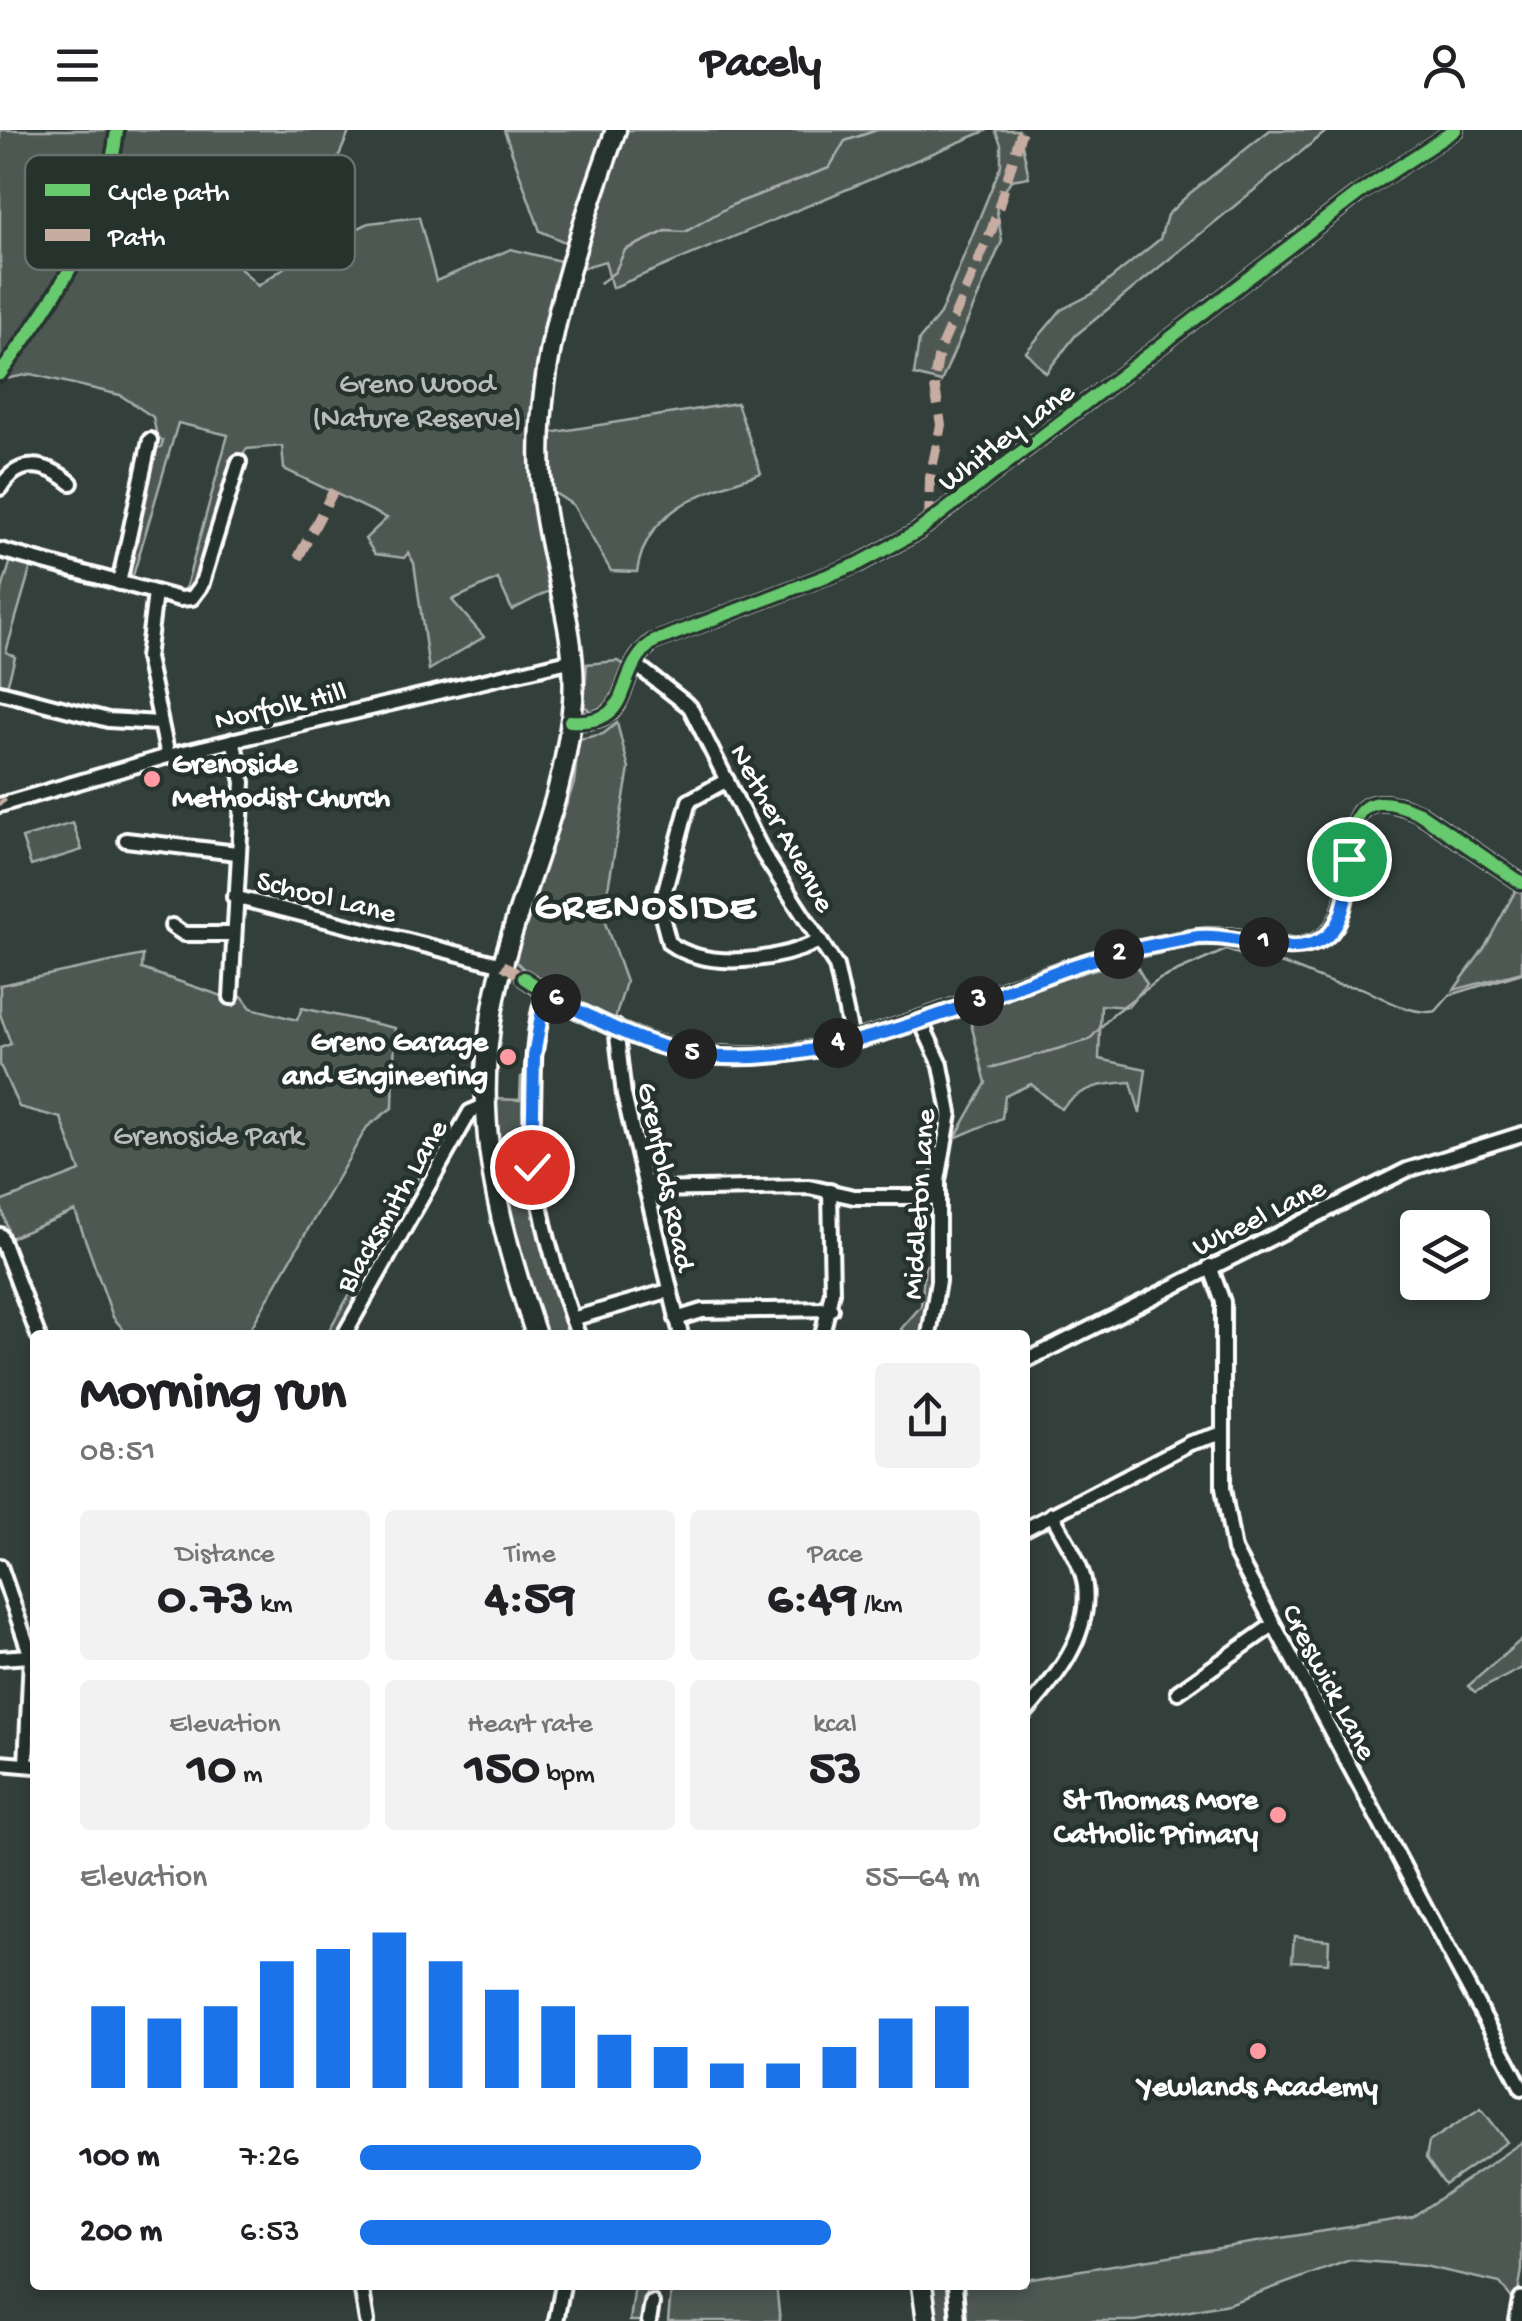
<!DOCTYPE html>
<html lang="en">
<head>
<meta charset="utf-8">
<style>
	body { margin:0; font-family:"Gochi Hand",sans-serif; background:#f2f2f2; color:#202124; height:100vh; display:flex; flex-direction:column; font-size:38px; white-space:nowrap }
	* { box-sizing:border-box; margin:0 }
	p { font-size:32px; color:#757577 }
	.icon { flex:none; width:55px; height:55px; fill:none; stroke:currentColor; stroke-width:2; stroke-linecap:round; stroke-linejoin:round }
	.map { position:relative; flex:1; overflow:hidden }
	.panel { position:absolute; left:30px; top:1200px; width:1000px; height:960px; display:flex; flex-direction:column; background:#fff; border-radius:10px; box-shadow:0 5px 15px #0003 }
	.panel>* { flex:none }
	.controls { position:absolute; left:1400px; top:1080px; display:grid; gap:20px }
	.controls a { display:grid; place-items:center; width:90px; height:90px; border-radius:10px; background:#fff; box-shadow:0 5px 15px #0003; font-size:50px }
	.pin { position:absolute; display:grid; place-items:center; width:85px; height:85px; color:#fff; margin:-42px; border:5px solid #fff; border-radius:50%; box-shadow:0 2px 10px #0007 }
	.km { position:absolute; width:50px; height:50px; margin:-25px; border-radius:50%; background:#222; color:#fff; font-size:28px; line-height:50px; text-align:center }
	.round { display:grid; place-items:center; flex:none; width:105px; height:105px; border-radius:10px; background:#f2f2f2 }
	.summary { display:flex; align-items:center; justify-content:space-between; height:170px; padding:0 50px }
	h1 { font-size:55px; font-weight:700; line-height:75px }
	.figures { display:grid; grid-template-columns:repeat(3,1fr); gap:15px; height:170px; padding:10px 50px }
	.figures div { display:grid; align-content:center; border-radius:10px; background:#f2f2f2; text-align:center }
	.figures b { font-size:50px; font-weight:700 }
	.figures small { font-size:28px; font-weight:400 }
	.figures p { font-size:28px }
	.chart { height:280px; padding:20px 50px }
	.chart p { display:flex; justify-content:space-between }
	.chart svg { width:100%; height:180px; margin-top:10px; stroke:#1a73e8; stroke-width:6 }
	ul { padding:0 50px; list-style:none; font-size:32px }
	li { display:grid; grid-template-columns:160px 120px 1fr; align-items:center; height:75px }
	li i { height:25px; border-radius:12px; background:#1a73e8 }
	header { display:flex; justify-content:space-between; align-items:center; height:130px; padding:0 50px; background:#fff; font-size:45px; font-weight:700 }
	.map>svg:first-child { display:block }
</style>
</head>
<body>
<header><svg class="icon" aria-label="menu" viewBox="0 0 24 24"><path d="M4 6h16M4 12h16M4 18h16"/></svg>Pacely<svg class="icon" aria-label="person" viewBox="0 0 24 24"><circle cx="12" cy="8" r="4"/><path d="M4 21q1-7 8-7t8 7"/></svg></header>
<div class="map">
<svg width="1522" height="2191" viewBox="0 0 1522 2191">
	<rect width="100%" height="100%" fill="#333f3a"/>
	<filter id="ink" filterUnits="userSpaceOnUse"><feTurbulence type="fractalNoise" baseFrequency=".01" numOctaves="2"/><feDisplacementMap in="SourceGraphic" scale="20" xChannelSelector="R" yChannelSelector="G"/><feConvolveMatrix kernelMatrix="1 2 1 2 8 2 1 2 1" color-interpolation-filters="sRGB"/></filter>
	<g filter="url(#ink)">
		<g fill="#4d5853" stroke="#a6aca9" stroke-width="2.5">
			<path d="M0 0H350L326 56 196 92 258 156 302 125 369 93 419 87 436 151 511 119 564 132 547 205V430L551 460 512 480 498 449 452 470 484 507 429 540 414 433 408 423 404 428 375 424 365 409 387 388 284 339 282 316 247 319 239 328 229 330 232 339 199 445 184 464 228 305 178 293 132 449 127 432 153 319 161 317 163 311 157 307 153 287 120 265 31 244 0 250Z"/>
			<path d="M504 0H604L567 113 540 101Z"/>
			<path d="M623 0H988L612 158 605 131 575 140Z"/>
			<path d="M995 0H1019L1029 47 1011 50 996 75 1002 111 941 252 914 245 919 210 940 184 1001 35V14Z"/>
			<path d="M1270 0H1328L1076 205 1046 243 1026 222 1061 180 1092 164 1160 109 1167 85 1189 64Z"/>
			<path d="M737 273 761 343C706 362 647 376 637 442L611 441 573 375 550 360 549 303Z"/>
			<path d="M11 430 31 436 6 522 15 527 6 560 0 557V466Z"/>
			<path d="M617 531 626 535 610 573 592 582 584 576 587 534Z"/>
			<path d="M617 593 629 639 603 787 626 852 614 892 538 852 513 829 574 653 579 609 603 604Z"/>
			<path d="M73 693 82 720 31 736 22 708Z"/>
			<path d="M1517 758 1522 760V842L1454 860 1485 817Z"/>
			<path d="M143 825 142 839 225 867 242 866 251 878 297 890 302 878 395 898 393 977 367 997 247 1205H128L113 1187 75 1081 10 1108 0 1072 80 1041 61 988 19 977 0 935V918L11 914 0 884V855Z"/>
			<path d="M1131 827 1147 854 1128 877 1101 875 1099 929 1146 939 1140 984 1131 952C1101 954 1083 956 1061 979L1031 954 1005 966 1002 988 955 1008 986 953 969 886 1043 854Z"/>
			<path d="M528 944 527 1021 543 1109 575 1205H546L513 1091 494 1007 492 969 520 970 521 947Z"/>
			<path d="M442 1006 449 1010 336 1205H326Z"/>
			<path d="M929 1134 930 1177 922 1205H907L901 1199 921 1176 925 1136Z"/>
			<path d="M1522 1509V1538L1475 1562 1468 1556Z"/>
			<path d="M1294 1806 1329 1810 1328 1833 1292 1831Z"/>
			<path d="M1481 1978 1507 2012 1445 2055 1426 2028 1429 2012Z"/>
			<path d="M1522 2012V2140L1516 2174 1500 2153 1424 2136 1350 2130 1228 2174 1136 2191H964L962 2155H1025V2149L1412 2087Z"/>
			<path d="M635 2155H776L780 2191H668L671 2160 648 2155 642 2191H630Z"/>
			<path d="M929 2155H950L953 2191H934Z"/>
		</g>
		<g fill="none" stroke-linecap="round" stroke-linejoin="round">
			<g stroke="#abb0ae" stroke-width="2.5">
				<path d="M600 153 615 142 625 120 666 101 685 102 732 75 829 38 845 11 877 0"/>
				<path d="M990 938 1089 910 1114 883 1160 849 1226 820 1258 830 1268 829C1291 836 1313 846 1335 854 1344 857 1357 855 1366 860 1384 869 1414 886 1436 881L1450 865 1522 843"/>
			</g>
			<defs>
				<g id="minor">
					<path d="M0 358C19 328 45 332 71 353"/>
					<path d="M0 420 180 469 192 468 201 456 239 332"/>
					<path d="M119 453 150 310"/>
					<path d="M155 463 147 528 168 626"/>
					<path d="M635 534 690 577 764 725 836 836 852 909"/>
					<path d="M0 562 108 590 159 593"/>
					<path d="M570 591C638 596 611 544 653 512L858 434 917 402 1358 64 1455 0"/>
					<path d="M727 650 689 671 660 779 669 813C709 842 779 830 820 811"/>
					<path d="M0 675 168 626 573 530"/>
					<path d="M126 710 237 723"/>
					<path d="M234 767 503 835"/>
					<path d="M172 796 184 804H234"/>
					<path d="M524 848C759 1009 894 877 1126 822 1158 815 1190 805 1223 806 1250 806 1278 821 1305 815 1387 798 1302 630 1419 683L1522 753"/>
					<path d="M545 863C536 887 535 914 533 939 525 1036 545 1114 578 1205"/>
					<path d="M231 867 243 652 233 610"/>
					<path d="M920 890 941 935 950 983 938 1051V1151L929 1205"/>
					<path d="M616 897 624 965 681 1205"/>
					<path d="M646 1060 809 1057 854 1067H937"/>
					<path d="M0 1105 38 1205"/>
					<path d="M1210 1136 1223 1172V1358L1234 1420 1522 1958"/>
					<path d="M572 1189 668 1161"/>
					<path d="M676 1189 702 1181 831 1179"/>
					<path d="M344 1205 470 982 484 976"/>
					<path d="M822 1205 832 1162 830 1061"/>
					<path d="M1025 1231 1407 1040 1522 1004"/>
					<path d="M1025 1399 1190 1313 1221 1304"/>
					<path d="M0 1436 31 1526 26 1635"/>
					<path d="M0 1528 31 1526"/>
					<path d="M1178 1562 1273 1495"/>
					<path d="M1025 1583C1055 1549 1091 1506 1085 1456 1082 1432 1062 1405 1052 1384"/>
					<path d="M0 1633 35 1636"/>
					<path d="M361 2155 367 2191"/>
					<path d="M955 2155 958 2191"/>
					<path d="M556 2191 563 2155"/>
					<path d="M649 2191 652 2173"/>
				</g>
				<path id="major" d="M1518 2191 1522 2170"/>
				<g id="highway">
					<path d="M536 1205C493 1077 466 968 503 834 528 741 565 671 573 571 578 503 551 437 543 369 528 248 576 111 616 0"/>
					<path d="M922 2155 927 2191"/>
				</g>
			</defs>
			<use href="#minor" stroke="#fff" stroke-width="20"/>
			<use href="#major" stroke="#fff" stroke-width="22"/>
			<use href="#highway" stroke="#fff" stroke-width="25"/>
			<use href="#minor" stroke="#26332d" stroke-width="12"/>
			<use href="#major" stroke="#26332d" stroke-width="15"/>
			<use href="#highway" stroke="#26332d" stroke-width="18"/>
			<g stroke="#c7aca2" stroke-width="10" stroke-dasharray="20 10" stroke-linecap="butt">
				<path d="M929 394 930 348 941 295 934 251 939 222 992 99 1022 0"/>
				<path d="M298 428 334 360"/>
				<path d="M0 670 3 674"/>
				<path d="M503 835 524 848"/>
			</g>
			<defs>
				<g id="cycleway">
					<path d="M0 244C55 169 106 95 117 0"/>
					<path d="M570 591C638 596 611 544 653 512L858 434 917 402 1358 64 1455 0"/>
					<path d="M524 848C759 1009 894 877 1126 822 1158 815 1190 805 1223 806 1250 806 1278 821 1305 815 1387 798 1302 630 1419 683L1522 753"/>
				</g>
			</defs>
			<use href="#cycleway" stroke="#26332d" stroke-width="19"/>
			<use href="#cycleway" stroke="#67ca6e" stroke-width="12"/>
		</g>
	</g>
	<g fill="none" stroke-linecap="round" stroke-linejoin="round" filter="url(#ink)">
		<defs>
			<path id="route" d="M532 1037 534 926 545 863C593 889 653 921 707 926 824 937 951 880 1059 841 1101 825 1148 816 1192 808 1232 800 1291 833 1326 807 1346 791 1349 753 1349 729"/>
		</defs>
		<use href="#route" stroke="#fff" stroke-width="20"/>
		<use href="#route" stroke="#1a73e8" stroke-width="12"/>
	</g>
	<g fill="#ff9aa2" stroke="#26332d" stroke-width="4">
		<circle cx="152" cy="649" r="10"/>
		<circle cx="508" cy="927" r="10"/>
		<circle cx="1278" cy="1685" r="10"/>
		<circle cx="1258" cy="1921" r="10"/>
	</g>
	<g text-anchor="middle" stroke-width="9" stroke-linejoin="round" paint-order="stroke">
		<g font-size="30" fill="#b8bcba" stroke="#26332d">
			<text x="417" y="262">Greno Wood<tspan x="417" dy="34">(Nature Reserve)</tspan></text>
			<text x="208" y="1014">Grenoside Park</text>
		</g>
		<g font-size="30" fill="#fff" stroke="#26332d">
			<text transform="translate(1005 305) rotate(-37)" y="10">Whitley Lane</text>
			<text transform="translate(280 574) rotate(-13)" y="10">Norfolk Hill</text>
			<text transform="translate(784 697) rotate(61)" y="10">Nether Avenue</text>
			<text transform="translate(327 765) rotate(14)" y="10">School Lane</text>
			<text transform="translate(668 1046) rotate(78)" y="10">Grenfolds Road</text>
			<text transform="translate(917 1074) rotate(-86)" y="10">Middleton Lane</text>
			<text transform="translate(390 1075) rotate(-60)" y="10">Blacksmith Lane</text>
			<text transform="translate(1258 1085) rotate(-26)" y="10">Wheel Lane</text>
			<text transform="translate(1331 1551) rotate(62)" y="10">Creswick Lane</text>
		</g>
		<g font-size="30" font-weight="bold" fill="#fff" stroke="#26332d" text-anchor="end">
			<text x="172" y="642" text-anchor="start">Grenoside<tspan x="172" dy="34">Methodist Church</tspan></text>
			<text x="488" y="920">Greno Garage<tspan x="488" dy="34">and Engineering</tspan></text>
			<text x="1258" y="1678">St Thomas More<tspan x="1258" dy="34">Catholic Primary</tspan></text>
			<text x="1258" y="1965" text-anchor="middle">Yewlands Academy</text>
		</g>
		<g font-size="40" font-weight="bold" letter-spacing="2.5" fill="#fff" stroke="#26332d">
			<text x="646" y="787">GRENOSIDE</text>
		</g>
	</g>
	<rect x="25" y="25" width="330" height="115" rx="15" fill="#26332d" stroke="#67706c" stroke-width="2.5"/>
	<rect x="45" y="54" width="45" height="12" fill="#67ca6e"/>
	<rect x="45" y="99" width="45" height="12" fill="#c7aca2"/>
	<g font-size="28" fill="#fff">
		<text x="108" y="70">Cycle path</text>
		<text x="108" y="115">Path</text>
	</g>
</svg>
<div class="controls">
<a><svg class="icon" aria-label="layers" viewBox="0 0 24 24"><path d="M12 4l9 5-9 5-9-5zM3 14l9 5 9-5"/></svg></a>
</div>
<div class="pin" style="left:1349px;top:729px;background:#1e9e55"><svg class="icon" aria-label="arrive" viewBox="0 0 24 24"><path d="M6 21V4h12l-3 4 3 4H6"/></svg></div>
<div class="pin" style="left:532px;top:1037px;background:#d93025"><svg class="icon" aria-label="check" viewBox="0 0 24 24"><path d="M5 12l5 5 9-10"/></svg></div>
<b class="km" style="left:1264px;top:812px">1</b>
<b class="km" style="left:1119px;top:824px">2</b>
<b class="km" style="left:979px;top:871px">3</b>
<b class="km" style="left:838px;top:913px">4</b>
<b class="km" style="left:692px;top:924px">5</b>
<b class="km" style="left:556px;top:869px">6</b>
<section class="panel">
<div class="summary"><div><h1>Morning run</h1><p>08:51</p></div><a class="round"><svg class="icon" aria-label="share" viewBox="0 0 24 24"><path d="M12 15V3M7 8l5-5 5 5M5 13v7h14v-7"/></svg></a></div>
<div class="figures">
<div><p>Distance</p><b>0.73<small> km</small></b></div>
<div><p>Time</p><b>4:59</b></div>
<div><p>Pace</p><b>6:49<small> /km</small></b></div>
</div>
<div class="figures">
<div><p>Elevation</p><b>10<small> m</small></b></div>
<div><p>Heart rate</p><b>150<small> bpm</small></b></div>
<div><p>kcal</p><b>53</b></div>
</div>
<div class="chart"><p><span>Elevation</span>55–64 m</p>
<svg viewBox="0 0 160 44" preserveAspectRatio="none"><path d="M5 44V24M15 44V27M25 44V24M35 44V13M45 44V10M55 44V6M65 44V13M75 44V20M85 44V24M95 44V31M105 44V34M115 44V38M125 44V38M135 44V34M145 44V27M155 44V24"/></svg>
</div>
<ul>
<li><b>100 m</b>7:26<i style="width:55%"></i></li>
<li><b>200 m</b>6:53<i style="width:76%"></i></li>
</ul>
</section>
</div>
</body>
</html>
